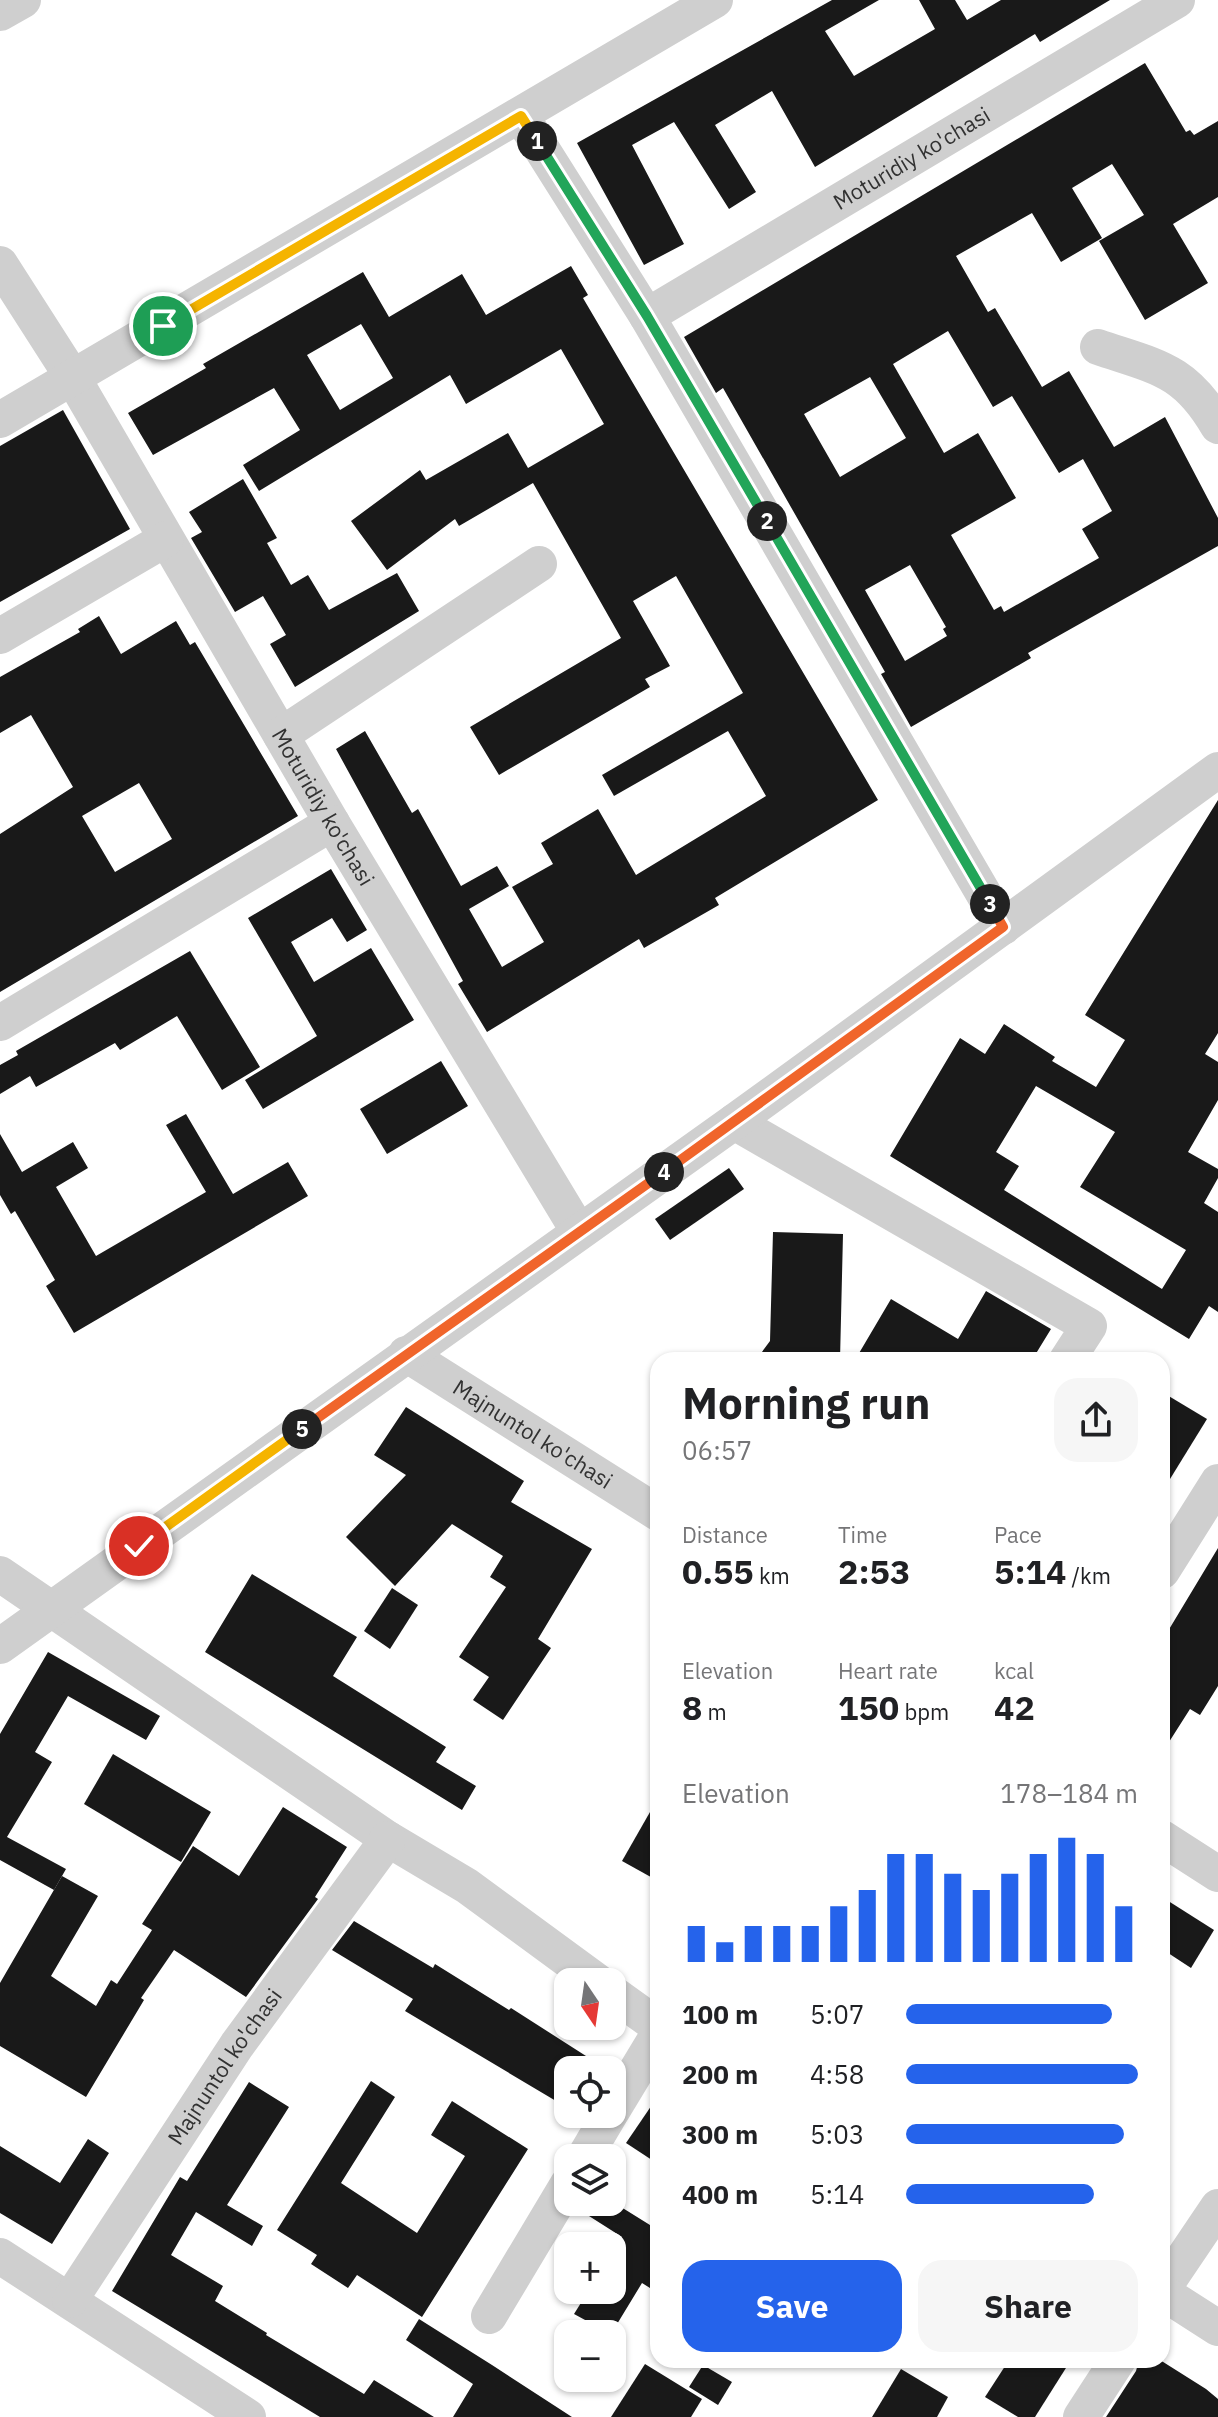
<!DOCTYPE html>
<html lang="en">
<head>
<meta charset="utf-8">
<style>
	body { margin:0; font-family:"IBM Plex Sans",sans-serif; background:#f6f6f6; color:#202124; height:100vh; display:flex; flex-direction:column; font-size:30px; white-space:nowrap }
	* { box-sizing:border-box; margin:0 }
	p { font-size:26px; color:#757577 }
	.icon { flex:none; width:44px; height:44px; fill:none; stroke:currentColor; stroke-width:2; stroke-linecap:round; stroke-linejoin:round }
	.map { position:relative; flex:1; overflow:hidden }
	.details { position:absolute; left:650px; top:1352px; width:520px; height:1016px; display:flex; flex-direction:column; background:#fff; border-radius:24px; box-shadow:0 2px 6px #0004 }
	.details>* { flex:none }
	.needle { width:52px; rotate:167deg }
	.controls { position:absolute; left:554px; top:1968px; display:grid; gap:16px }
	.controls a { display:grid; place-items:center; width:72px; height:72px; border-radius:16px; background:#fff; box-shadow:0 2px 6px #0004; font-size:40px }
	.pin { position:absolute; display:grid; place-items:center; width:68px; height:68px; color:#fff; margin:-34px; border:4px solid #fff; border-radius:50%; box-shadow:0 2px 8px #0007 }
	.km { position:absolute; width:40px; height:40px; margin:-20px; border-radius:50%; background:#222; color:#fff; font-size:22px; line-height:40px; text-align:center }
	.round { display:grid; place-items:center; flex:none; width:84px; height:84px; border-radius:24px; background:#f6f6f6 }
	.head { display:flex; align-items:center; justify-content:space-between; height:136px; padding:0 32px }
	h1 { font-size:44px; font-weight:700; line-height:60px }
	.stats { display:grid; grid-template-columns:repeat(3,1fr); gap:12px; height:136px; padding:8px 32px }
	.stats div { display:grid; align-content:center }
	.stats b { font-size:34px; font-weight:700 }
	.stats small { font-size:22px; font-weight:400 }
	.stats p { font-size:22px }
	.chart { height:224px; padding:16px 32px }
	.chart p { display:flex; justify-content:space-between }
	.chart svg { width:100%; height:144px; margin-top:8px; stroke:#2563eb; stroke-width:6 }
	.action { display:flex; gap:16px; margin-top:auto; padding:16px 32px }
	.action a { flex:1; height:92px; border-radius:24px; background:#2563eb; color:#fff; font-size:32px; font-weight:700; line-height:92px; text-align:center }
	.action a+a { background:#f6f6f6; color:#202124 }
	ul { padding:0 32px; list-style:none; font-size:26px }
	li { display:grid; grid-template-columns:128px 96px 1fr; align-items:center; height:60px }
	li i { height:20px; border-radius:10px; background:#2563eb }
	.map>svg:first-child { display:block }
</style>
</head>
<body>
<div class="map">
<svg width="1218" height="2417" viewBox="0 0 1218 2417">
	<rect width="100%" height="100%" fill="#fff"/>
	<g fill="#191919" fill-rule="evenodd">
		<path d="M832 0H879L825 31 854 76 935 29 919 0H955L967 20 1001 0H1110L1040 42 1035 34 815 167 772 91 715 125 756 192 729 209 674 122 632 145 684 244 644 265 577 143Z"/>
		<path d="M1145 63 1186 132 1190 130 1194 135 1218 121V197L1173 224 1208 283 1145 320 1099 241 1144 215 1112 164 1072 188 1102 238 1061 262 1032 213 956 256 988 312 995 308 1042 387 1069 371 1114 447 1165 417 1218 518V546L1028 653 1031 658 911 727 881 674 885 672 723 388 716 393 684 337ZM948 331 993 407 1012 396 1059 473 1083 459 1112 511 1082 529 1099 558 1004 612 1001 606 994 610 951 535 1016 498 978 433 944 453 893 364ZM870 377 906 438 840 477 804 414ZM910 565 946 627 943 629 947 636 905 661 865 590Z"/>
		<path d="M571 266 588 295 583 298 878 800 715 898 719 905 644 948 639 939 487 1032 458 984 463 981 336 749 365 731 412 813 418 809 461 886 497 866 509 886 469 909 502 967 544 942 512 887 553 864 541 843 598 809 636 875 766 796 728 731 614 796 602 775 743 693 676 576 633 601 670 666 645 679 650 687 499 775 470 727 621 638 533 483 459 526 455 519 387 570 351 521 420 470 426 480 508 433 528 468 604 424 561 349 466 404 450 375 259 491 243 465 300 430 274 388 153 455 128 413 206 368 203 364 363 272 389 317 462 274 486 315ZM361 324 393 378 340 410 307 355Z"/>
		<path d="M63 410 130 529 0 602V446Z"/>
		<path d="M243 479 277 538 267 543 291 585 308 575 329 610 397 573 419 611 295 687 270 644 286 635 263 596 235 612 191 538 202 532 189 512Z"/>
		<path d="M99 616 121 654 176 621 190 645 195 642 298 816 0 992V834L73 787 31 715 0 733V677L80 632 78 629ZM139 783 172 839 115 872 82 816Z"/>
		<path d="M1218 800V1033L1205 1054 1218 1062V1100L1188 1152 1218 1169V1178L1204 1203 1218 1212V1312L1209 1306 1189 1339 890 1156 960 1038 985 1054 1004 1024 1055 1057 1052 1061 1096 1087 1125 1040 1085 1015ZM1036 1086 1115 1132 1080 1187 1186 1250 1162 1289 1004 1190 1019 1166 996 1152Z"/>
		<path d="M331 869 367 930 347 942 332 918 291 942 314 982 371 948 414 1020 263 1109 245 1080 317 1036 248 918Z"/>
		<path d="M190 951 260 1067 222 1090 177 1016 120 1050 115 1043 36 1087 30 1076 0 1094V1065L18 1055 16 1051Z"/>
		<path d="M441 1061 468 1106 387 1154 360 1109Z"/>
		<path d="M186 1114 233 1194 288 1162 308 1196 74 1333 46 1286 55 1280 15 1211 11 1214 0 1195V1134L22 1172 73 1142 88 1168 56 1187 96 1256 206 1192 166 1125Z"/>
		<path d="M729 1168 744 1189 670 1240 655 1219Z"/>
		<path d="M773 1232 843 1234 840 1360H756L770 1341Z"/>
		<path d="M986 1291 1051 1329 1032 1360H855L891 1299 958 1339Z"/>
		<path d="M1162 1392 1207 1419 1162 1492Z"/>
		<path d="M406 1407 524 1481 511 1502 592 1549 538 1639 551 1648 503 1720 473 1700 489 1677 459 1657 506 1587 490 1577 503 1556 452 1524 395 1586 346 1537 406 1475 374 1455Z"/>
		<path d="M1218 1548V1686L1200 1715 1190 1709 1162 1753V1641Z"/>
		<path d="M252 1574 357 1637 333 1676 446 1747 436 1762 476 1786 462 1810 205 1652Z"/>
		<path d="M392 1588 418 1605 390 1649 364 1631Z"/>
		<path d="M48 1652 160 1716 146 1740 68 1696 35 1752 52 1762 7 1837 66 1869 54 1890 0 1860V1734Z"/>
		<path d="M113 1754 211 1812 181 1862 84 1804Z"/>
		<path d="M658 1798V1881L622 1861Z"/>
		<path d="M283 1807 347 1847 315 1897 318 1899 246 1997 174 1950 141 1998 144 2000 86 2097 0 2046V1983L62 1876 98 1896 51 1976 96 2006 111 1980 117 1984 152 1930 142 1924 193 1846 239 1876Z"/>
		<path d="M1162 1897 1214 1930 1191 1968 1162 1949Z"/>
		<path d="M354 1921 433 1968 435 1964 509 2010 511 2008 586 2056 576 2070H568V2083L556 2101 405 2011 413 1999 332 1950Z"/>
		<path d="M371 2081 395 2097 341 2183 417 2233 465 2156 431 2135 452 2101 528 2149 422 2317 357 2275 348 2288 311 2264 317 2255 277 2230Z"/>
		<path d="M249 2082 289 2107 227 2205 263 2226 252 2246 196 2212 171 2255 223 2286 215 2301 267 2333 266 2335 364 2394 374 2380 434 2417H320L112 2291 180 2177 187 2181Z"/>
		<path d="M658 2096V2164L626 2143Z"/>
		<path d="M88 2139 109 2153 52 2244 0 2213V2146L60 2183Z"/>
		<path d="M582 2202H613L658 2230V2293L642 2283 611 2334 574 2314 589 2290H612V2253L622 2237 578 2209Z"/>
		<path d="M419 2319 492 2365 572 2417H453L473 2384 406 2340Z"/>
		<path d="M1009 2360H1071L1035 2417H1018L985 2397Z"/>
		<path d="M1139 2360H1160L1206 2389 1218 2399V2417H1106L1136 2371Z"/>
		<path d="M645 2364 702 2399 691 2417H611Z"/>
		<path d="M703 2365 732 2382 718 2405 689 2387Z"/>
		<path d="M901 2369 948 2397 937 2417H872Z"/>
	</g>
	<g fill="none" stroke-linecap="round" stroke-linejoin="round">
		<g stroke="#cfcfcf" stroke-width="36">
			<path d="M0 13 23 0"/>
			<path d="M521 116 647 316 1003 927"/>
			<path id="s1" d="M0 264 73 378 332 823 579 1232"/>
			<path id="s2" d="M647 316 1177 0"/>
			<path d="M1098 347C1157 367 1185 369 1218 426"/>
			<path d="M0 420 715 0"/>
			<path d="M0 636 166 539"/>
			<path d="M281 735 539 564"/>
			<path d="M0 1023 332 823"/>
			<path d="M734 1122 1089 1326 1067 1360"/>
			<path id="s3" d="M406 1354 658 1513"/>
			<path d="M1162 1571 1218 1482"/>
			<path d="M0 1574 388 1839 467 1886 598 1982"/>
			<path d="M0 1646 734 1122 1218 770"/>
			<path d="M1162 1838 1218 1874"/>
			<path d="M612 1993 658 2026"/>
			<path d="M612 2111 658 2035"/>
			<path d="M584 2158 610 2114"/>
			<path d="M0 2256 248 2417"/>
			<path d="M1162 2290 1218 2207"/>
			<path d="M1162 2292 1218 2328"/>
			<path id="s4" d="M70 2300 237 2045 388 1839"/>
			<path d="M489 2316 568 2184"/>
			<path d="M1081 2417 1118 2360"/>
		</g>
	</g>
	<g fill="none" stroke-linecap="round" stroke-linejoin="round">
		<defs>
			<path id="split-1" d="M163 326 521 116 537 141"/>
			<path id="split-2" d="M537 141 647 316 767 521"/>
			<path id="split-3" d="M767 521 990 904"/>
			<path id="split-4" d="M664 1172 1003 927 990 904"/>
			<path id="split-5" d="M302 1429 664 1172"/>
			<path id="split-6" d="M139 1546 302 1429"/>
		</defs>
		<use href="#split-1" stroke="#fff" stroke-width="16"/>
		<use href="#split-2" stroke="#fff" stroke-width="16"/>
		<use href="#split-3" stroke="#fff" stroke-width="16"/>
		<use href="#split-4" stroke="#fff" stroke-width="16"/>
		<use href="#split-5" stroke="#fff" stroke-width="16"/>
		<use href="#split-6" stroke="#fff" stroke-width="16"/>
		<use href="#split-1" stroke="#f5b400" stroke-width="10"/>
		<use href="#split-2" stroke="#22a559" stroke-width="10"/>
		<use href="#split-3" stroke="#22a559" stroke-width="10"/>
		<use href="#split-4" stroke="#f0652b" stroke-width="10"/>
		<use href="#split-5" stroke="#f0652b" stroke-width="10"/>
		<use href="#split-6" stroke="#f5b400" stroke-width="10"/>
	</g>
	<g text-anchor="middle" stroke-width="8" stroke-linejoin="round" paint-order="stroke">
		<g font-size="22" fill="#323232" stroke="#fff">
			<text dy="8" stroke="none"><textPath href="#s2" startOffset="308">Moturidiy ko'chasi</textPath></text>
			<text dy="8" stroke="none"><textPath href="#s1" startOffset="632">Moturidiy ko'chasi</textPath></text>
			<text dy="8" stroke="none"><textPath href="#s3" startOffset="150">Majnuntol ko'chasi</textPath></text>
			<text dy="8" stroke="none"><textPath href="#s4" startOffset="280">Majnuntol ko'chasi</textPath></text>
		</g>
	</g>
</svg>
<div class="controls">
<a><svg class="needle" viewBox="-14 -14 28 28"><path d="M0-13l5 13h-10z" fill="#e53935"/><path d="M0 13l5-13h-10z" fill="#757577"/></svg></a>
<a><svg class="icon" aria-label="locate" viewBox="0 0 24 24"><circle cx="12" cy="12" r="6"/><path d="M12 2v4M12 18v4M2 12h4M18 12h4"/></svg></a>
<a><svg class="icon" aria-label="layers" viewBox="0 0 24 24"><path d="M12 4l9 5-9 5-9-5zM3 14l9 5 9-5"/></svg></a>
<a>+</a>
<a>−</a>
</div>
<div class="pin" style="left:163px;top:326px;background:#1e9e55"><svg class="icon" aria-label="arrive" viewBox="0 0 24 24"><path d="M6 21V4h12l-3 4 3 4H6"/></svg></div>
<div class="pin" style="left:139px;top:1546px;background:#d93025"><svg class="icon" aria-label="check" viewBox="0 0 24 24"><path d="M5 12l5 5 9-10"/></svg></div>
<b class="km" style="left:537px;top:141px">1</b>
<b class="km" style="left:767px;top:521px">2</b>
<b class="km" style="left:990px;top:904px">3</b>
<b class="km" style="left:664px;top:1172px">4</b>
<b class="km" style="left:302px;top:1429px">5</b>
<section class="details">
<div class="head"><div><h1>Morning run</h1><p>06:57</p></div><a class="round"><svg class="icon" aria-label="share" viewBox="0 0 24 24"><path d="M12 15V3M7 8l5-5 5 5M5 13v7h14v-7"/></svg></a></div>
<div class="stats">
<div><p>Distance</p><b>0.55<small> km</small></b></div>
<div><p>Time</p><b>2:53</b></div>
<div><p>Pace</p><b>5:14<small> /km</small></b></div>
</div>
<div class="stats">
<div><p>Elevation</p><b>8<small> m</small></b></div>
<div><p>Heart rate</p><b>150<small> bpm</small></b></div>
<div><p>kcal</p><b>42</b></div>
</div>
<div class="chart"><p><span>Elevation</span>178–184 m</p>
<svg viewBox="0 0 160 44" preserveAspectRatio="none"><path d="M5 44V33M15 44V38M25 44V33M35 44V33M45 44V33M55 44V27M65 44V22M75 44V11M85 44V11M95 44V17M105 44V22M115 44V17M125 44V11M135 44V6M145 44V11M155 44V27"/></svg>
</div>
<ul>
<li><b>100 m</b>5:07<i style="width:89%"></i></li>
<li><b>200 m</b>4:58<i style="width:100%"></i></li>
<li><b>300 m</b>5:03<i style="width:94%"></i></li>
<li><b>400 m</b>5:14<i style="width:81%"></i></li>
</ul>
<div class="action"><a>Save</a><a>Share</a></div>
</section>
</div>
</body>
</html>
